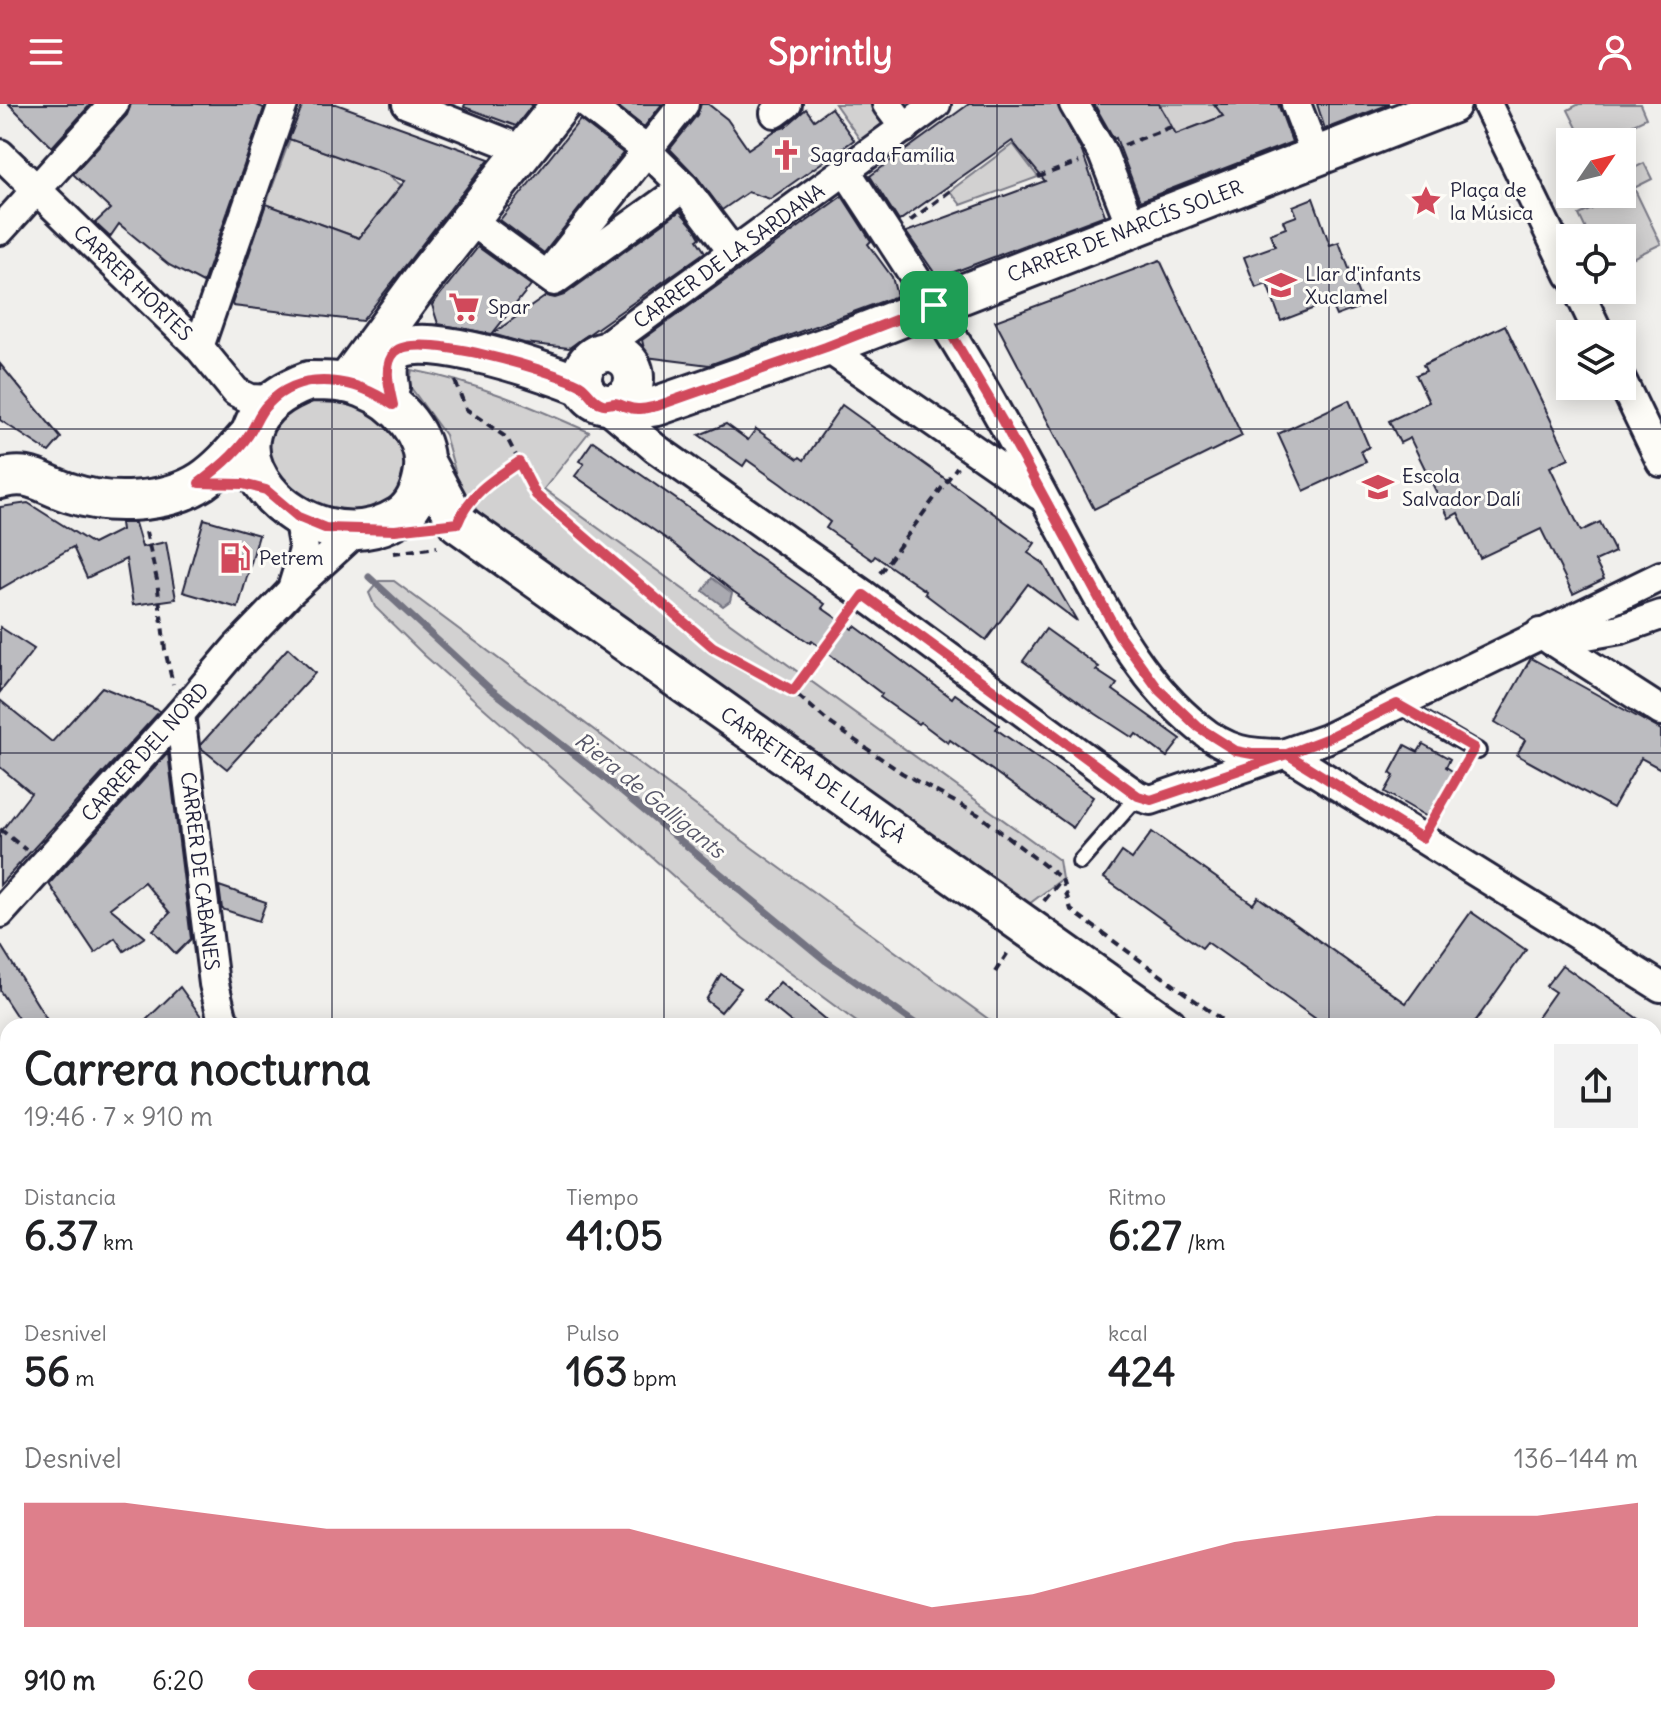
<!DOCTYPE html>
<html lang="es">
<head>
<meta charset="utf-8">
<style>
	body { margin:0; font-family:Delius,sans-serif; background:#f2f2f2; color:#202124; height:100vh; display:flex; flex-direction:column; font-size:30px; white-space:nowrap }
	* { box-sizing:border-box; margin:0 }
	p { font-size:26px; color:#757577 }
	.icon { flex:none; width:44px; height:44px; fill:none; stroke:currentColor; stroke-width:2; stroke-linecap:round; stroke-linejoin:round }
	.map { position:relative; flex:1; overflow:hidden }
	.panel { position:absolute; left:0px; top:914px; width:1662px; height:710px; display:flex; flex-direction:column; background:#fff; border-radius:24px 24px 0 0; box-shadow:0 4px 20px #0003 }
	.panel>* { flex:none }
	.needle { width:52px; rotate:55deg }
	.fabs { position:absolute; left:1556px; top:24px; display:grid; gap:16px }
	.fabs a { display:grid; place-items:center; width:80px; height:80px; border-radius:0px; background:#fff; box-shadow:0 4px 20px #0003; font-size:40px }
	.pin { position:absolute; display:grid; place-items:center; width:68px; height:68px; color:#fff; margin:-34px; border-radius:16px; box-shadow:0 4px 12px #0006 }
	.round { display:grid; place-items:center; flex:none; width:84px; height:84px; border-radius:0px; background:#f2f2f2 }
	.head { display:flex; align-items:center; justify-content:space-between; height:136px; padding:0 24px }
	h1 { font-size:44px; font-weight:700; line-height:60px }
	.metrics { display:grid; grid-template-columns:repeat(3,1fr); gap:12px; height:136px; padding:8px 24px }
	.metrics div { display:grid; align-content:center }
	.metrics b { font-size:40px; font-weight:700 }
	.metrics small { font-size:22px; font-weight:400 }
	.metrics p { font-size:22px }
	.chart { height:224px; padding:16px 24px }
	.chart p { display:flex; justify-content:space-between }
	.chart svg { width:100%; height:144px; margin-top:8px; fill:#d1495b; opacity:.7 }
	ul { padding:0 24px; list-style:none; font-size:26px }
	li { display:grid; grid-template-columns:128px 96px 1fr; align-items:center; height:60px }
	li i { height:20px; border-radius:10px; background:#d1495b }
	header { display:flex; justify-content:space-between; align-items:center; height:104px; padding:0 24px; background:#d1495b; color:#fff; font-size:36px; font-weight:700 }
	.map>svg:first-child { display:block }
</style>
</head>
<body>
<header><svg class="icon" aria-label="menu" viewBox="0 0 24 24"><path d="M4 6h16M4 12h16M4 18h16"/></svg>Sprintly<svg class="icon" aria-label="person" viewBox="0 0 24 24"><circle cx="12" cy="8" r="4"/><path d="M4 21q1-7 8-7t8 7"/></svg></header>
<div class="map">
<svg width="1661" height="1623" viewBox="0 0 1661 1623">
	<rect width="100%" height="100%" fill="#f0efec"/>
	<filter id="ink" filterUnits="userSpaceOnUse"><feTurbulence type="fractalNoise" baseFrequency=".0125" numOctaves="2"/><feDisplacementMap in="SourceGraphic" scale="16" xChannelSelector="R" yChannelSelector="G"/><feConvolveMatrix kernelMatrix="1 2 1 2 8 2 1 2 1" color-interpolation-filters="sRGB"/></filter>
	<g filter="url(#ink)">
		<g fill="#d2d1d1" stroke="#7a7a86" stroke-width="2">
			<path d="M835 0H870L884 19 861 37Z"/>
			<path d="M1159 0H1214L1223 12 1173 31 1169 16Z"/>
			<path d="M1579 0H1640L1646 14 1596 38H1584L1568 6Z"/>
			<path d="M290 35 386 70 401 81 359 134 266 100Z"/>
			<path d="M1013 40 1038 73 961 101 950 87Z"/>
			<path d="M1644 59 1652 75 1634 84 1661 140 1622 159V134H1590L1579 111 1592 105 1584 90H1622V70Z"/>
			<path d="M412 266C474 278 531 302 589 328L544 385 1059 756 1062 775 1029 800 487 420 459 381 445 331 409 281Z"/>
			<path d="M326 295C341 297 359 300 373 309 424 341 414 405 350 409 343 410 334 406 326 404 305 398 286 384 275 364 250 320 285 298 326 295Z"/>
			<path d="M379 477H394L754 745 998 922H862L743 834 424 551 375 503 369 489Z"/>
			<path d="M1654 1369 1661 1375V1524L1654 1517Z"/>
		</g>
		<path fill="#a9a9b0" stroke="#737381" stroke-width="2" d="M712 474 732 489 730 497 723 502 703 487Z"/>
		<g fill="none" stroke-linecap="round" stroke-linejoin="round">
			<g stroke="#737381" stroke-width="7">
				<path d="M369 473 488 583 606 675 826 857 919 922"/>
				<path d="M1654 1442 1661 1450"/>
			</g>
		</g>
		<g fill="#bcbcc0" stroke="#22223b" stroke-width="2">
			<path d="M9 0H91L52 43Z"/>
			<path d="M131 0H254L264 4 203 179 169 161 119 120 110 133 95 119 110 105 73 70 127 11Z"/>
			<path d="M303 0H336L489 55 362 217 233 202 232 200 266 100 359 134 405 77 289 35Z"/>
			<path d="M465 0H533L516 22 464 3Z"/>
			<path d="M615 0H662L644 23Z"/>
			<path d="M701 0H708L727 15 748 45 776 26 785 23 806 5 814 16 831 4 854 36 770 95 748 88 722 106 697 73 670 45 697 11Z"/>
			<path d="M969 0H1057L1082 48 1105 111 938 174 906 128 1045 77 1012 37 899 117 870 72Z"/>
			<path d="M1094 0H1159L1176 30 1223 12 1214 0H1278L1292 38 1140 97 1116 34 1114 35Z"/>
			<path d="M1317 0H1390L1325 25Z"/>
			<path d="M580 16 623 49 544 149 500 116Z"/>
			<path d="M842 92 871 137 868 140 892 173 897 192 709 261 646 253 642 236Z"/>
			<path d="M1313 94 1330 141 1339 138 1363 202 1336 212 1330 198 1281 217 1267 180 1256 184 1244 153 1275 142 1270 130 1286 124 1283 117 1297 112 1293 102Z"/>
			<path d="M680 107 695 125 700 134 697 136 705 148 569 244 524 239 492 230 546 192 555 194 564 191Z"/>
			<path d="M478 143 531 181 492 230 438 220 432 201Z"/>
			<path d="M1160 156 1242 332 1094 405 995 217Z"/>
			<path d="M1505 221 1569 354 1550 363 1581 427 1600 418 1615 448 1595 457 1604 475 1573 490 1541 425 1480 454 1458 409 1449 414 1410 334 1400 339 1389 317 1429 298 1416 271 1426 267 1423 261Z"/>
			<path d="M0 260 61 334 49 348 0 316Z"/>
			<path d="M1349 296 1369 343 1361 347 1366 358 1304 387 1278 330Z"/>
			<path d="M842 301 1035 439 1028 449 1043 459 1077 517 1028 480 986 536 925 490 926 487 875 452 872 456 826 424 830 418 781 380 747 356 743 362 699 331 726 320 748 336 756 325 798 355 800 353 804 356Z"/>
			<path d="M593 337 796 479 825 500 822 504 852 525 855 522 952 594 955 590 999 621 996 625 1093 693 1073 724 950 636 948 639 920 618 918 620 880 593 882 590 812 537 810 539 734 488 671 438 575 372 584 360 579 357Z"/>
			<path d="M28 399 93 440 121 426 120 419H135L142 443 166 438 176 495 133 501 126 455 87 474 73 443 0 485V403Z"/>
			<path d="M204 415 259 431 238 504 183 488Z"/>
			<path d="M0 523 34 545 0 588Z"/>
			<path d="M1046 525 1099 563 1096 566 1117 580 1113 586 1181 635 1167 653 1136 630 1133 634 1096 610 1023 557Z"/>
			<path d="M288 544 315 569 227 665 201 644V640Z"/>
			<path d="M1531 554 1661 626V665L1641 654 1613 704 1517 651 1525 636 1495 618Z"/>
			<path d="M102 583 160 607 0 781V729L31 689 0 663V596L52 638Z"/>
			<path d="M1423 640 1450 655 1446 663 1457 670 1441 699 1439 697 1429 714 1385 688 1394 672 1390 669 1405 641 1418 648Z"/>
			<path d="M168 649 191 835 176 850 153 826 170 809 144 778 110 804 145 833 124 847 115 834 95 849 49 780Z"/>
			<path d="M1152 728 1253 800 1258 793 1406 899 1471 808 1526 846 1472 922H1326L1207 838 1202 844 1104 774 1122 748 1132 755Z"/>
			<path d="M219 782 266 798 259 817 222 805Z"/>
			<path d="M0 840 46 914 34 922H23L0 887Z"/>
			<path d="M1562 861 1648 922H1531L1555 888 1546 882Z"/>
			<path d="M721 870 741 884 721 908 706 896Z"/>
			<path d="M780 878 833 922H796L764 896Z"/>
			<path d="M180 883 208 922H140Z"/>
		</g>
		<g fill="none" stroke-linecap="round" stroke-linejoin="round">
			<defs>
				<g id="lane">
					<path d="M1397 600 1478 647"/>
					<path d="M1080 758 1138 692"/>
				</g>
				<g id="street">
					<path d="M407 0 524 46"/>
					<path d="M587 0 646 46 684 83 733 148"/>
					<path d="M887 0 905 24"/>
					<path d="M1074 0 1103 50 1132 124"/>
					<path d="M1296 0 1316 52"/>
					<path d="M1487 0 1570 171"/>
					<path d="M775 9 787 0"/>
					<path d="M0 50 199 243 236 288 250 295 271 296"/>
					<path d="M846 67C900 150 955 232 1003 319 1031 368 1057 418 1084 468 1115 525 1146 581 1198 623 1228 648 1249 650 1287 650L1661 883"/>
					<path d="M469 115 554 177 684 83"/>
					<path d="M0 126 114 0"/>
					<path d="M550 168 684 0"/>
					<path d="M1578 186 1599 230"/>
					<path d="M199 243 283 0"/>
					<path d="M826 243 1039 391"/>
					<path d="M602 248 612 237 936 0"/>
					<path d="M1622 277 1661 358"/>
					<path d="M603 300 655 344 864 491 1125 683 1138 692 1151 696 1326 635 1661 472"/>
					<path d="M293 482 304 446 298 413"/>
					<path d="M1540 529 1661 607"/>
					<path d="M1552 537 1621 525 1661 511"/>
					<path d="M180 610 214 880 222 913 227 922"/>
					<path d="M0 809 180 610 236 544 290 488 359 425"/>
					<path d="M0 1159 8 1166"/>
					<path d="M1654 1203 1661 1192"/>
					<path d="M0 1373 8 1380"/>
					<path d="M0 1514H8"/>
					<path d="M0 1572 8 1580"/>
					<path d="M43 1616 50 1623"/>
					<path d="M257 1616 264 1623"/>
					<path d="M837 1616 845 1623"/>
					<path d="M1296 1616 1310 1623"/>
					<path d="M132 1623 139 1616"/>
					<path d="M573 1623 579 1616"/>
					<path d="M1507 1623 1511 1616"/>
				</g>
				<g id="secondary">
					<circle cx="608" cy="274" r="26"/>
					<path d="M309 277C327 277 346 277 363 284 397 297 431 333 423 372 420 388 414 403 400 412 306 472 170 328 309 277Z"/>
					<path d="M346 279 422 176 561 0"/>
					<path d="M390 283C388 272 387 255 396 247 422 224 554 270 584 283"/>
					<path d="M616 299 638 305 657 302 826 243 1451 0"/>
					<path d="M426 360 458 419 1167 922"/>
					<path d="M0 375C31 366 41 380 70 389 108 402 167 400 202 377 221 364 235 347 250 330"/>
					<path d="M1654 1265 1661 1270"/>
				</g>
			</defs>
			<use href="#lane" stroke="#22223b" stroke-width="20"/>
			<use href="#street" stroke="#22223b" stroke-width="34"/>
			<use href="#secondary" stroke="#22223b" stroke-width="44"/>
			<g stroke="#22223b" stroke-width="4" stroke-dasharray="8 6" stroke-linecap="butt">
				<path d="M1124 41 1171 23"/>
				<path d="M1038 73 1079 58"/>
				<path d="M910 117 950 87"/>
				<path d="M455 277 466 305 507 334 536 391 713 543 793 587 830 619 902 669 979 711 1062 775"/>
				<path d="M477 390 489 378 519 358"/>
				<path d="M146 428 157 476 165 546 173 580"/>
				<path d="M394 449 437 443"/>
				<path d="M880 469 957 363"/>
				<path d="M793 587 849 512"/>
				<path d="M1435 711 1465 660"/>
				<path d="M0 725 26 746"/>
				<path d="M1062 775 1071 806 1230 922"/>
				<path d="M1044 797 1061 776"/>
				<path d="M995 868 1009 847"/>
			</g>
			<use href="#lane" stroke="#fdfcf7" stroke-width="14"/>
			<use href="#street" stroke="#fdfcf7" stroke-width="28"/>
			<use href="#secondary" stroke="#fdfcf7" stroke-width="38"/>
			<defs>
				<g id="rail">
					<path d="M0 1412 8 1410"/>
					<path d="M0 1424 8 1423"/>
					<path d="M1211 1616 1227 1623"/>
					<path d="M1243 1616 1258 1623"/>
				</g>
			</defs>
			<use href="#rail" stroke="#22223b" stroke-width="9"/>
			<use href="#rail" stroke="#fdfcf7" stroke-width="6" stroke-dasharray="18" stroke-linecap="butt"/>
		</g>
	</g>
	<g fill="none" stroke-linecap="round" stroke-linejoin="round" filter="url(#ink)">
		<defs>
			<path id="route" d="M934 201 826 243 657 302C647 304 637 307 627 303 625 303 617 299 615 299 611 299 607 301 603 300 591 297 589 286 580 281 552 267 418 226 395 248 382 261 390 286 393 301 357 275 302 264 268 300 258 309 256 321 248 332 235 351 217 365 199 379L243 380 266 386 298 413 325 424 395 426 458 419C469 390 494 375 519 358L536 391 713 543 793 587 864 491 1138 692 1151 696 1287 650 1422 734 1474 644 1397 600 1326 635 1287 650H1252L1236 647 1198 623 1159 586 1119 531 1003 318 934 201"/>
		</defs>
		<use href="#route" stroke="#fff" stroke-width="16"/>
		<use href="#route" stroke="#d1495b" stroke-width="10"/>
	</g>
	<path fill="none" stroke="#22223b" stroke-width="2" stroke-opacity="0.55" d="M332 0V922M664 0V922M997 0V922M1329 0V922M0 325H1661M0 649H1661M0 974H8M1654 974H1661M0 1298H8M1654 1298H1661M332 1616V1623M664 1616V1623M997 1616V1623M1329 1616V1623"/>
	<defs>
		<symbol id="church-bare" viewBox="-9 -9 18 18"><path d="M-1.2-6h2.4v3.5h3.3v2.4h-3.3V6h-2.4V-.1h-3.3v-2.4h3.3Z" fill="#d1495b" stroke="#fdfcf7" stroke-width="2.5" paint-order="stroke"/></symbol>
		<symbol id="sight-bare" viewBox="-9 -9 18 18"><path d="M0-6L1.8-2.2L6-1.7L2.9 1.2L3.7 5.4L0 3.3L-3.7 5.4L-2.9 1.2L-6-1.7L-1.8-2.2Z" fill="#d1495b" stroke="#fdfcf7" stroke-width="2.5" paint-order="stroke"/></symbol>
		<symbol id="school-bare" viewBox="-9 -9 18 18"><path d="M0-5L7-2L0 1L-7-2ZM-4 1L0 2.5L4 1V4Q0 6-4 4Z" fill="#d1495b" stroke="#fdfcf7" stroke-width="2.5" paint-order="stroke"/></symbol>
		<symbol id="supermarket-bare" viewBox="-9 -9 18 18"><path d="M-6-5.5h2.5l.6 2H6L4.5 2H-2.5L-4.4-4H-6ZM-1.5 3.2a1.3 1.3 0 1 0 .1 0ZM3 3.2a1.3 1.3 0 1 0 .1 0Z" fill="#d1495b" stroke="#fdfcf7" stroke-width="2.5" paint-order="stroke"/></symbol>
		<symbol id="fuel-bare" viewBox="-9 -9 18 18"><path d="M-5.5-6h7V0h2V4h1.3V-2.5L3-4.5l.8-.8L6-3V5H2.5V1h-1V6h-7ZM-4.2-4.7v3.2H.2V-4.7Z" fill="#d1495b" stroke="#fdfcf7" stroke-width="2.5" paint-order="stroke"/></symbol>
	</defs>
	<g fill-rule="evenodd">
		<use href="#church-bare" x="764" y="29" width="44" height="44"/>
		<use href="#sight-bare" x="1404" y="75" width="44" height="44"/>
		<use href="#school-bare" x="1259" y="159" width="44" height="44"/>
		<use href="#supermarket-bare" x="442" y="181" width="44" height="44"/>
		<use href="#school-bare" x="1356" y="361" width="44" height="44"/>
		<use href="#fuel-bare" x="213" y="432" width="44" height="44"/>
	</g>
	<g text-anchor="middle" stroke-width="6" stroke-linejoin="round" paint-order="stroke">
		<g font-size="20" fill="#22223b" stroke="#fdfcf7" text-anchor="start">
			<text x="810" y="58">Sagrada Família</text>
			<text x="1450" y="93">Plaça de<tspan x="1450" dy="23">la Música</tspan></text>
			<text x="1305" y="177">Llar d'infants<tspan x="1305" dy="23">Xuclamel</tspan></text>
			<text x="488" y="210">Spar</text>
			<text x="1402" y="379">Escola<tspan x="1402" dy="23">Salvador Dalí</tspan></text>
			<text x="259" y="461">Petrem</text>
		</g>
		<g font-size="20" fill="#22223b" stroke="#fdfcf7">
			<text transform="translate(1125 127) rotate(-21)" y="7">CARRER DE NARCÍS SOLER</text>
			<text transform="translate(729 152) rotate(-36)" y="7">CARRER DE LA SARDANA</text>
			<text transform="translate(133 179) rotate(44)" y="7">CARRER HORTES</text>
			<text transform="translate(145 648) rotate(-48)" y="7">CARRER DEL NORD</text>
			<text transform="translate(813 671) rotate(35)" y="7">CARRETERA DE LLANÇÀ</text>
			<text transform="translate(200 767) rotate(83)" y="7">CARRER DE CABANES</text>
		</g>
		<g font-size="22" font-style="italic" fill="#58586a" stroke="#fdfcf7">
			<text transform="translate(650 691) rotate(39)" y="8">Riera de Galligants</text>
		</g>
	</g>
</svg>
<div class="fabs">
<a><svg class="needle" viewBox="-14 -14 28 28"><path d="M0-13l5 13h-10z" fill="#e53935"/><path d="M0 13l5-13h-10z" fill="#757577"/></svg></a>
<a><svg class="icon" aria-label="locate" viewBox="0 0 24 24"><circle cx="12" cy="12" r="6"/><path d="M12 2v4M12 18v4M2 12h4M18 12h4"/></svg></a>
<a><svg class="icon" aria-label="layers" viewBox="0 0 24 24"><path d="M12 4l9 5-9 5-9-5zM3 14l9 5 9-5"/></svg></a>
</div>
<div class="pin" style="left:934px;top:201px;background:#1e9e55"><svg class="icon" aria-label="arrive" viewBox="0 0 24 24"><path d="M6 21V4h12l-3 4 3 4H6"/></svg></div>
<section class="panel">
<div class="head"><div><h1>Carrera nocturna</h1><p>19:46 · 7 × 910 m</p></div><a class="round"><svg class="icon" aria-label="share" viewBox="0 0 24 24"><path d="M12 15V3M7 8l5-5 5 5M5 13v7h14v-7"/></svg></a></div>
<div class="metrics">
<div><p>Distancia</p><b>6.37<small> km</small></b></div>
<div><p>Tiempo</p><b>41:05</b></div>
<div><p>Ritmo</p><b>6:27<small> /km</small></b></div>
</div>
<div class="metrics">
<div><p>Desnivel</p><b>56<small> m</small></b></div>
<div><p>Pulso</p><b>163<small> bpm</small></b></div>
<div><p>kcal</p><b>424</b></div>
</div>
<div class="chart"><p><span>Desnivel</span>136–144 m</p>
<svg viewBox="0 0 160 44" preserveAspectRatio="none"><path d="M0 44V6L10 6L20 10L30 14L40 14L50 14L60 14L70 22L80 30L90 38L100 34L110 26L120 18L130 14L140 10L150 10L160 6V44z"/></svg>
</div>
<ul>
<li><b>910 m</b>6:20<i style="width:94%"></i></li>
</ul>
</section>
</div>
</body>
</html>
